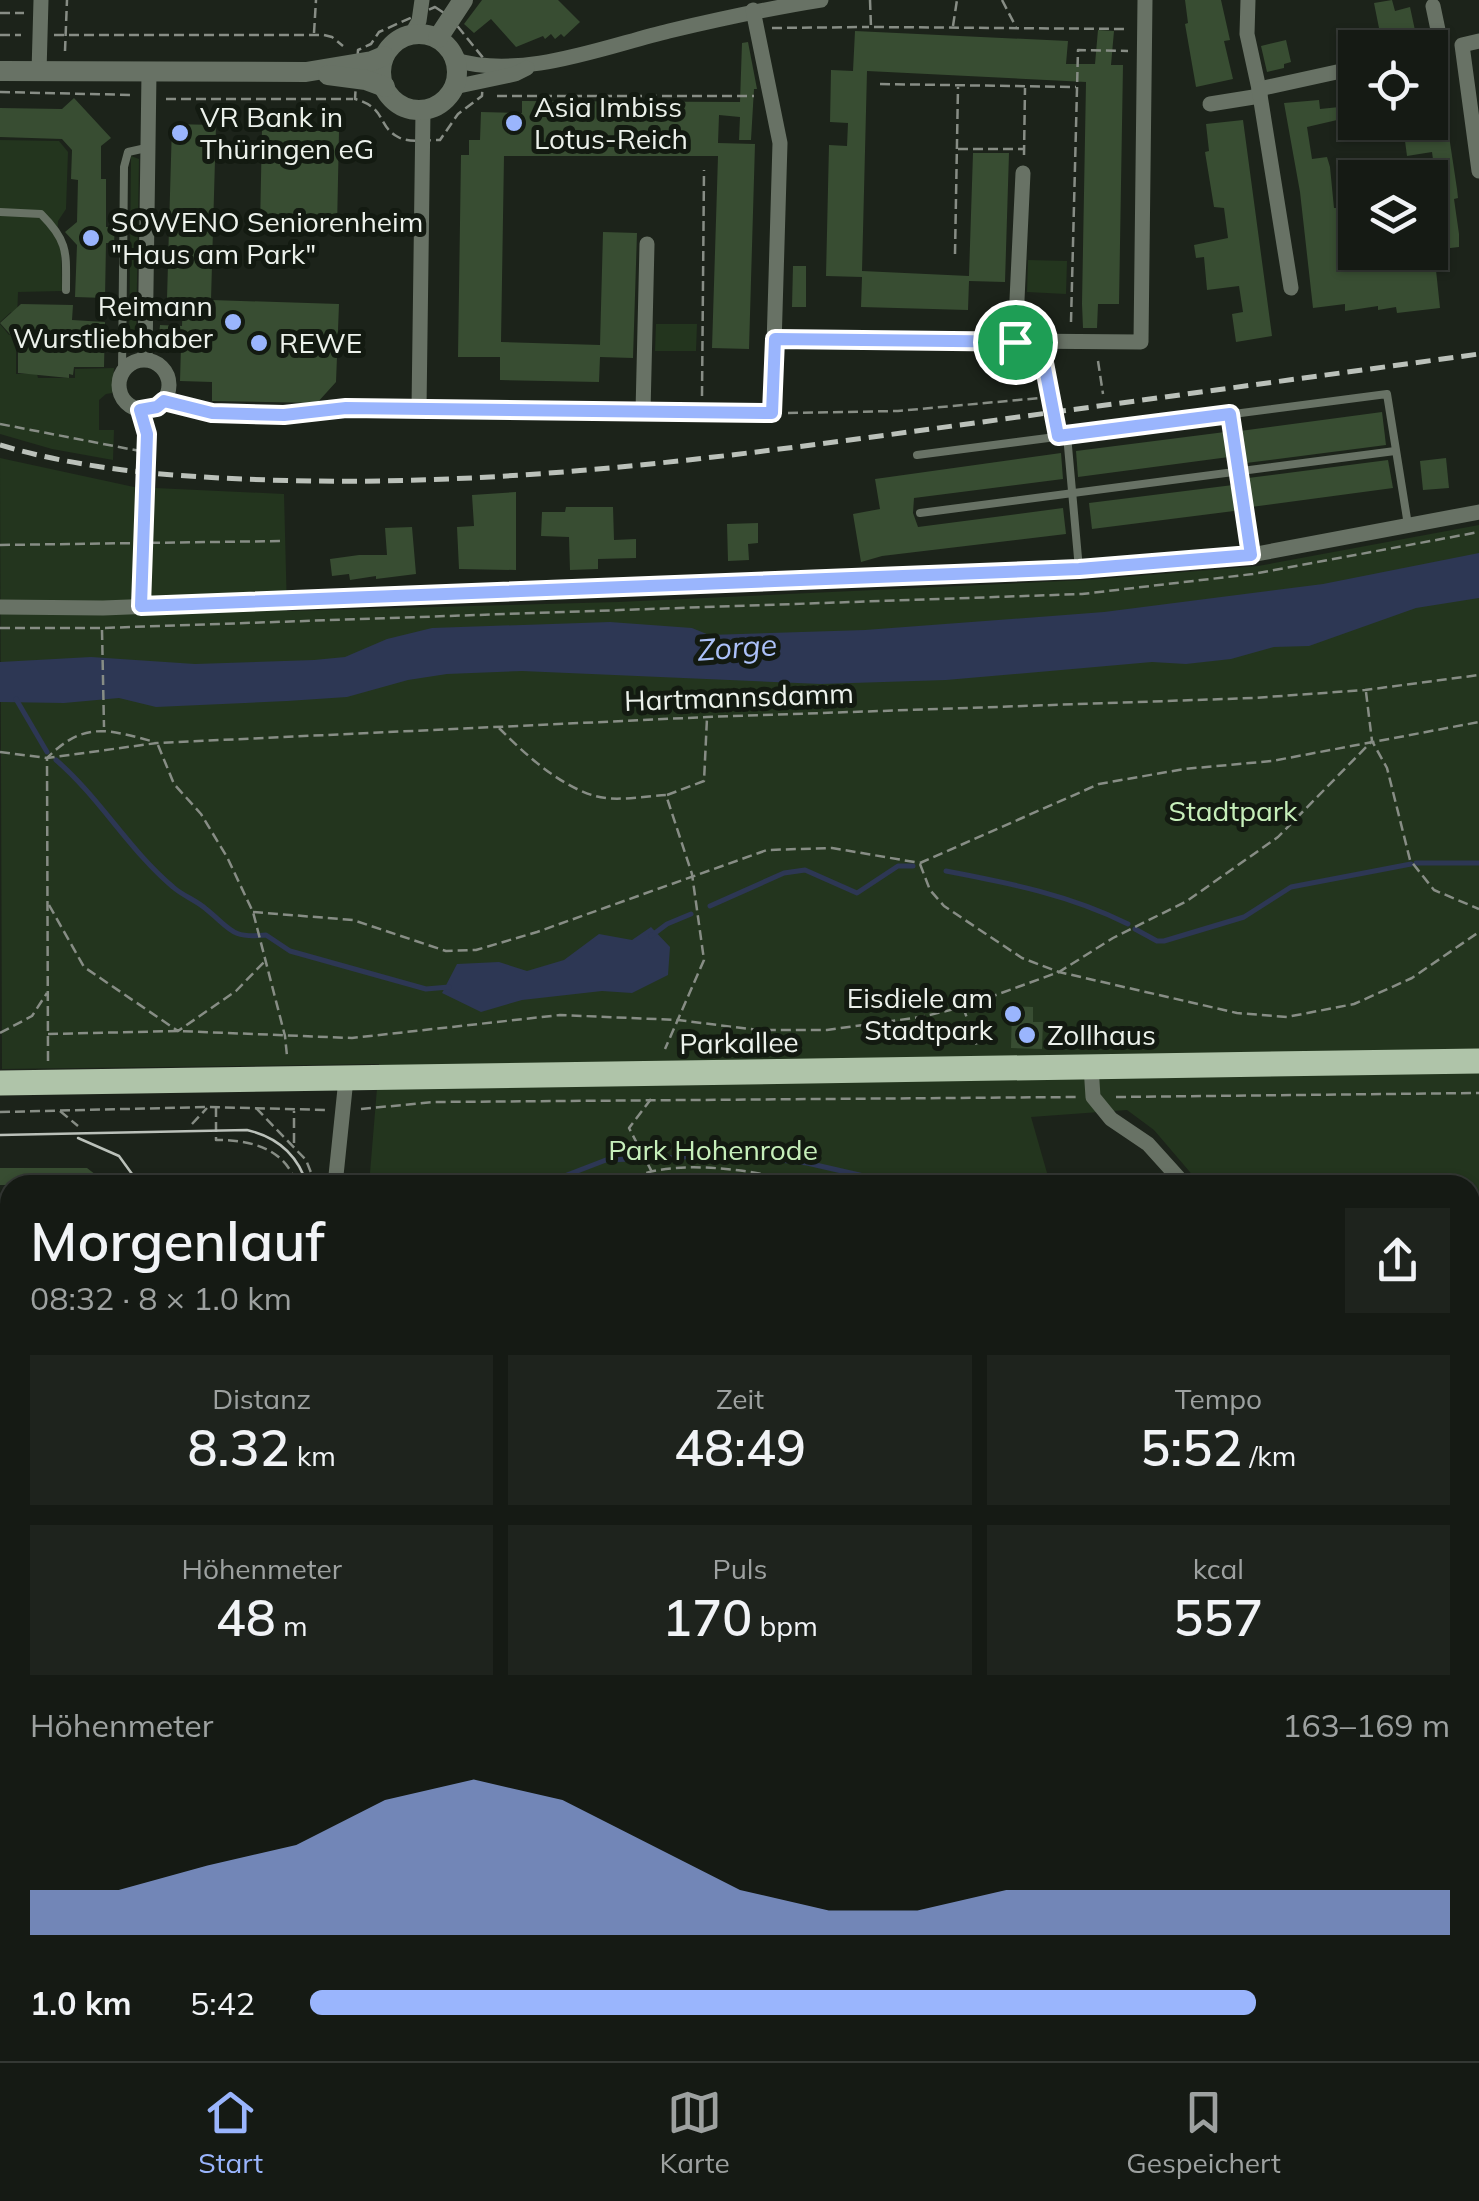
<!DOCTYPE html>
<html lang="de">
<head>
<meta charset="utf-8">
<style>
	body { margin:0; font-family:Mulish,sans-serif; background:#1e231d; color:#f1f3f6; height:100vh; display:flex; flex-direction:column; font-size:38px; white-space:nowrap }
	* { box-sizing:border-box; margin:0 }
	p { font-size:32px; color:#9da1a0 }
	.icon { flex:none; width:55px; height:55px; fill:none; stroke:currentColor; stroke-width:2; stroke-linecap:round; stroke-linejoin:round }
	.map { position:relative; flex:1; overflow:hidden }
	.sheet { position:absolute; left:0px; top:1175px; width:1480px; height:888px; display:flex; flex-direction:column; background:#151a14; border-radius:30px 30px 0 0; box-shadow:0 2px 8px #0004,0 0 0 2px #343834 }
	.sheet>* { flex:none }
	.tools { position:absolute; left:1338px; top:30px; display:grid; gap:20px }
	.tools a { display:grid; place-items:center; width:110px; height:110px; border-radius:0px; background:#151a14; box-shadow:0 2px 8px #0004,0 0 0 2px #343834; font-size:50px }
	.pin { position:absolute; display:grid; place-items:center; width:85px; height:85px; color:#fff; margin:-42px; border:5px solid #fff; border-radius:50%; box-shadow:0 2px 10px #0007 }
	.round { display:grid; place-items:center; flex:none; width:105px; height:105px; border-radius:0px; background:#1e231d }
	.headline { display:flex; align-items:center; justify-content:space-between; height:170px; padding:0 30px }
	h1 { font-size:55px; font-weight:600; line-height:75px }
	.stats { display:grid; grid-template-columns:repeat(3,1fr); gap:15px; height:170px; padding:10px 30px }
	.stats div { display:grid; align-content:center; border-radius:0px; background:#1e231d; text-align:center }
	.stats b { font-size:50px; font-weight:600 }
	.stats small { font-size:28px; font-weight:400 }
	.stats p { font-size:28px }
	.chart { height:280px; padding:20px 30px }
	.chart p { display:flex; justify-content:space-between }
	.chart svg { width:100%; height:180px; margin-top:10px; fill:#9ab5fd; opacity:.7 }
	ul { padding:0 30px; list-style:none; font-size:32px }
	li { display:grid; grid-template-columns:160px 120px 1fr; align-items:center; height:75px }
	li i { height:25px; border-radius:12px; background:#9ab5fd }
	.menu { display:flex; justify-content:space-around; align-items:center; height:140px; border-top:2px solid #343834; background:#151a14; font-size:28px; color:#9da1a0 }
	.menu a { display:grid; justify-items:center; gap:5px }
	.menu .on { color:#9ab5fd }
	.map>svg:first-child { display:block }
</style>
</head>
<body>
<div class="map">
<svg width="1479" height="2061" viewBox="0 0 1479 2061">
	<rect width="100%" height="100%" fill="#1c231a"/>
	<g fill="#23351e">
		<path d="M0 140 59 141 68 152 66 209 58 221 57 240 61 243 62 291 18 292 17 319 11 312 0 322Z"/>
		<path d="M131 156 139 159 136 342 129 354Z"/>
		<path d="M1028 260 1067 261 1066 294 1027 292Z"/>
		<path d="M0 324 9 335 16 330V374H37L38 378H75V369L114 368 112 393 106 394 99 400V430H114L113 460 52 449 0 434Z"/>
		<path d="M656 324H697L696 351H655Z"/>
		<path d="M0 458 134 487 284 494 287 611 618 602 1086 580 1258 566 1479 525V2061H207L209 2052H1470V1185H1201L1154 1130 1127 1110 1031 1117 1047 1173 1058 1185H369L379 1064 2 1069Z"/>
		<path d="M0 1315H10V2052L65 2053 64 2061H0Z"/>
	</g>
	<g fill="#2d3754">
		<path d="M1479 553V598L1416 608 1309 646 1274 647 1231 659 1186 664 1152 662 946 680 821 684 522 671 447 674 408 680 347 697 287 701 156 707 119 698 64 703 0 702V662L91 657 195 664 314 660 345 657 387 639 432 628 610 622 692 628 709 635 865 630 1104 612 1323 584Z"/>
		<path d="M651 927 670 947 668 975 632 993 602 991 522 1000 481 1012 442 993 457 964 499 962 527 971 564 960 599 934 632 940Z"/>
	</g>
	<g fill="none" stroke-linecap="round" stroke-linejoin="round">
		<g stroke="#2d3754" stroke-width="5">
			<path d="M16 699 47 752"/>
			<path d="M56 760C100 798 129 850 173 887 183 896 196 900 206 909 231 929 231 939 266 935L290 951 426 989 449 987"/>
			<path d="M1416 863H1479"/>
			<path d="M946 871C1009 883 1070 895 1128 924"/>
			<path d="M710 906 784 873 805 870 857 893 898 866H913"/>
			<path d="M1135 929 1157 941H1164L1244 917 1291 887 1411 864"/>
			<path d="M651 936 667 924 691 914"/>
			<path d="M541 1185 606 1160 735 1155 807 1163 903 1185"/>
			<path d="M1470 1357H1479"/>
		</g>
	</g>
	<g fill="#384d32">
		<path d="M482 0H558L580 22 564 37 561 34 555 39 551 34 545 39 543 36 516 47 491 19 474 33 464 24Z"/>
		<path d="M1185 0H1221L1230 40 1224 41 1233 79 1196 87 1185 24 1188 23Z"/>
		<path d="M1392 0 1395 11 1410 7 1416 35 1386 42 1387 48H1370L1366 31 1379 28 1374 3Z"/>
		<path d="M1098 30 1114 31 1111 65H1123L1119 304H1098L1097 328H1083L1082 304 1086 82 867 71 862 271 969 276 973 153H1009L1005 282 969 281 968 310 861 307 862 277 826 276 829 145 847 146 848 123 830 122 831 70 853 71 855 31 1068 41 1066 64H1095Z"/>
		<path d="M1286 40 1291 62 1284 64V68L1267 72 1261 46Z"/>
		<path d="M748 42 757 89H754L751 140H739L740 117 719 115 718 143 755 144 749 349 712 348 718 156H504L501 342 600 345 603 232 637 233 633 358 600 357 599 382 500 380V357H458L461 155H469V140H480L481 112 522 113V101L740 102 742 43Z"/>
		<path d="M1438 63 1457 189 1458 198 1454 199 1459 234V247L1442 249 1435 204 1430 205V183L1436 182 1432 152 1407 156 1405 141 1430 137V64Z"/>
		<path d="M74 98 111 138 101 146V179H106V227H115L114 243H106L105 298 75 297 77 245 65 232 77 222 78 180 71 179 72 150 62 139 0 137V108L62 109Z"/>
		<path d="M1319 100 1320 109 1349 106 1350 117 1307 127 1312 159 1327 157 1330 167 1334 208H1338L1341 229 1345 228 1349 258 1358 256 1360 265 1407 257V252H1438L1440 269 1436 270 1440 308 1397 313 1396 307 1378 310V306L1345 311V304L1313 308 1300 192 1284 103Z"/>
		<path d="M1243 120 1272 336 1236 342 1232 314 1243 312 1239 286 1207 290 1204 257 1196 258 1194 245 1228 238 1224 208 1214 207 1205 152 1209 151 1206 124Z"/>
		<path d="M304 123 310 131H339L337 228 260 227 262 129 296 130Z"/>
		<path d="M172 124 216 125 211 300 339 304 336 382 317 403 212 401V382L180 381 181 346 158 344 160 325 182 326 183 299H167Z"/>
		<path d="M793 266H806V307H792Z"/>
		<path d="M21 304 73 305 72 320 105 322 104 367H74L73 375 69 374V378L18 373V343L0 323Z"/>
		<path d="M1382 412 1386 445 1246 463 1240 431Z"/>
		<path d="M1225 432 1229 457 1078 477 1076 451Z"/>
		<path d="M1061 453 1063 479 914 498 913 513 918 527 1063 508 1066 534 882 556 861 562 853 514 880 509 875 479Z"/>
		<path d="M1446 458 1449 488 1423 490 1420 461Z"/>
		<path d="M1388 460 1393 488 1251 507 1248 478Z"/>
		<path d="M1233 485 1237 508 1234 511 1092 529 1089 503Z"/>
		<path d="M516 492V570L459 569 457 527 474 526 472 495Z"/>
		<path d="M566 507H613L614 540 636 539V558L598 559V569L570 570 569 537 541 536 542 512H565Z"/>
		<path d="M758 523V543L748 544 749 560 728 561 727 524Z"/>
		<path d="M412 527 416 574 376 579V576L350 580 349 574 332 576 330 559 359 555H387L385 528Z"/>
		<path d="M1012 1006 1033 1007V1022H1043L1042 1049 1011 1048Z"/>
		<path d="M0 1168H87L109 1185H0Z"/>
	</g>
	<g fill="none" stroke-linecap="round" stroke-linejoin="round">
		<g stroke="#878d85" stroke-width="2.5" stroke-dasharray="10 5" stroke-linecap="butt">
			<path d="M870 0 871 27 1128 29"/>
			<path d="M1002 0 1016 27"/>
			<path d="M435 7 450 17 484 59 482 96 458 114 440 140C428 140 408 143 398 137 377 126 387 108 355 99L358 50 371 44 379 32Z"/>
			<path d="M0 13H24"/>
			<path d="M953 26 957 0"/>
			<path d="M772 28 869 27"/>
			<path d="M314 33 316 0"/>
			<path d="M0 35H21"/>
			<path d="M54 35H324L332 37 343 46"/>
			<path d="M65 51 67 0"/>
			<path d="M880 84 1076 87"/>
			<path d="M0 92 134 95"/>
			<path d="M497 96H754"/>
			<path d="M166 99H353"/>
			<path d="M958 149H1024"/>
			<path d="M1024 155 1025 88"/>
			<path d="M955 254 958 87"/>
			<path d="M1071 322 1078 50 1128 51"/>
			<path d="M1044 359 1056 424"/>
			<path d="M1098 361 1103 394"/>
			<path d="M702 396 704 170"/>
			<path d="M139 410 147 434 141 589"/>
			<path d="M788 413 898 411 1051 397"/>
			<path d="M0 424 145 452"/>
			<path d="M0 545 282 541"/>
			<path d="M0 628H102L1082 594 1253 574 1479 532"/>
			<path d="M102 630 104 727"/>
			<path d="M1366 692 1372 741 1387 768 1410 860 1434 890 1479 909"/>
			<path d="M499 728C525 754 558 785 595 796 615 802 645 796 666 795L692 874 704 960 665 1049"/>
			<path d="M158 745 174 784 201 814 227 857 253 912 285 1036 287 1056"/>
			<path d="M0 752 47 758 157 743 707 717 1253 698 1365 690 1479 675"/>
			<path d="M667 795 704 781 707 718"/>
			<path d="M920 864 930 890 944 906 1022 958 1059 972 1237 1013 1287 1017 1354 1004 1412 978 1479 932"/>
			<path d="M49 905 84 967 178 1031 236 991 265 961"/>
			<path d="M253 912 353 920 446 951 476 950 537 932 767 850 832 848 920 863 1099 784 1184 769 1272 761 1479 722"/>
			<path d="M963 1007 977 1046"/>
			<path d="M0 1033 32 1016 47 993"/>
			<path d="M48 1034 178 1031 352 1038 560 1015 678 1020 758 1030H827L921 1017 963 1007 1059 972 1113 938 1187 901 1278 837 1372 741"/>
			<path d="M48 1061 47 758C85 720 109 730 155 742"/>
			<path d="M1116 1097 1479 1093"/>
			<path d="M651 1099 629 1128 652 1172"/>
			<path d="M216 1107V1140C251 1140 285 1148 297 1185"/>
			<path d="M256 1108 306 1160 316 1185"/>
			<path d="M361 1109 434 1102 1078 1097"/>
			<path d="M60 1111 78 1126"/>
			<path d="M0 1112 208 1107 328 1110"/>
			<path d="M192 1124 207 1108"/>
			<path d="M294 1143V1111"/>
			<path d="M619 1185C668 1152 762 1173 818 1185"/>
			<path d="M1470 1252 1479 1251"/>
			<path d="M0 1328H10"/>
			<path d="M0 1351 10 1349"/>
			<path d="M0 1440H10"/>
			<path d="M0 1536 10 1538"/>
			<path d="M1470 1980 1479 1983"/>
			<path d="M603 2052 621 2061"/>
			<path d="M728 2052 743 2061"/>
			<path d="M751 2052V2061"/>
			<path d="M921 2052 924 2061"/>
			<path d="M1115 2052 1118 2061"/>
			<path d="M1156 2052 1157 2061"/>
		</g>
		<g stroke="#687265" stroke-width="8">
			<path d="M0 212 41 214C69 242 66 253 66 290"/>
			<path d="M122 372 124 167 128 152 146 148"/>
			<path d="M164 401 212 413 284 415 346 407 419 409"/>
			<path d="M1230 413 1251 555"/>
			<path d="M1067 435 1079 569"/>
			<path d="M917 455 1387 394 1408 525"/>
			<path d="M920 513 1395 451"/>
			<path d="M0 1276 10 1277"/>
		</g>
		<g stroke="#687265" stroke-width="15">
			<path d="M1248 0 1247 34 1259 89"/>
			<path d="M1433 6 1442 49"/>
			<path d="M411 35 419 21 422 0"/>
			<path d="M1479 41 1462 45 1479 171"/>
			<path d="M455 60C523 80 603 47 669 31 720 19 770 8 821 0"/>
			<path d="M39 72 41 0"/>
			<path d="M454 87 515 74 527 68"/>
			<path d="M1210 104 1260 96"/>
			<path d="M423 110 419 409 772 413 780 143 753 10"/>
			<path d="M1291 288 1259 89 1355 68"/>
			<path d="M775 339 1141 342 1145 0"/>
			<path d="M1015 342 1023 173"/>
			<path d="M145 359 149 73"/>
			<circle cx="144" cy="385" r="25"/>
			<path d="M643 412 647 244"/>
			<path d="M0 607 103 608 1079 569 1251 555 1479 512"/>
			<path d="M1091 1066 1093 1097 1111 1119 1148 1144 1185 1185"/>
			<path d="M335 1185 346 1079"/>
			<path d="M0 1305H10"/>
			<path d="M1470 1672 1479 1679"/>
			<path d="M0 1904 10 1916"/>
			<path d="M76 2061 77 2052"/>
		</g>
		<g stroke="#687265" stroke-width="20">
			<circle cx="419" cy="72" r="38"/>
			<path d="M438 38 463 0"/>
			<path d="M0 71 306 72 372 61 384 56"/>
			<path d="M328 75 366 80 385 87"/>
		</g>
		<path stroke="#afc4a9" stroke-width="25" d="M0 1083 1479 1061"/>
		<g stroke="#bbc1ba" stroke-width="2.5">
			<path d="M0 1135 247 1130C277 1137 298 1155 307 1185"/>
			<path d="M78 1138 119 1156 140 1185"/>
		</g>
		<path stroke="#bbc1ba" stroke-width="5" stroke-dasharray="15 8" stroke-linecap="butt" d="M0 445C88 471 178 477 269 480 479 487 680 463 887 435 1084 408 1282 381 1479 354"/>
	</g>
	<g fill="none" stroke-linecap="round" stroke-linejoin="round">
		<defs>
			<path id="route" d="M775 339 1040 342 1058 436 1230 414 1251 555 1079 569 141 606 147 434 140 410 157 407 164 401 212 413 284 415 346 408 772 413Z"/>
		</defs>
		<use href="#route" stroke="#fff" stroke-width="20"/>
		<use href="#route" stroke="#9ab5fd" stroke-width="12"/>
	</g>
	<g fill="#9ab5fd" stroke="#131a11" stroke-width="4">
		<circle cx="514" cy="123" r="10"/>
		<circle cx="180" cy="133" r="10"/>
		<circle cx="91" cy="238" r="10"/>
		<circle cx="233" cy="322" r="10"/>
		<circle cx="259" cy="343" r="10"/>
		<circle cx="1013" cy="1014" r="10"/>
		<circle cx="1027" cy="1035" r="10"/>
	</g>
	<g text-anchor="middle" stroke-width="10" stroke-linejoin="round" paint-order="stroke">
		<g font-size="28" fill="#ecf1eb" stroke="#131a11" text-anchor="start">
			<text x="534" y="117">Asia Imbiss<tspan x="534" dy="32">Lotus-Reich</tspan></text>
			<text x="200" y="127">VR Bank in<tspan x="200" dy="32">Thüringen eG</tspan></text>
			<text x="111" y="232">SOWENO Seniorenheim<tspan x="111" dy="32">"Haus am Park"</tspan></text>
			<text x="213" y="316" text-anchor="end">Reimann<tspan x="213" dy="32">Wurstliebhaber</tspan></text>
			<text x="279" y="353">REWE</text>
			<text x="993" y="1008" text-anchor="end">Eisdiele am<tspan x="993" dy="32">Stadtpark</tspan></text>
			<text x="1047" y="1045">Zollhaus</text>
		</g>
		<g font-size="28" fill="#ecf1eb" stroke="#131a11">
			<text transform="translate(739 697) rotate(-2)" y="10">Hartmannsdamm</text>
			<text transform="translate(739 1043) rotate(-1)" y="10">Parkallee</text>
		</g>
		<g font-size="28" fill="#c6efba" stroke="#131a11">
			<text x="1233" y="821">Stadtpark</text>
			<text x="713" y="1160">Park Hohenrode</text>
		</g>
		<g font-size="30" font-style="italic" fill="#acc1f9" stroke="#131a11">
			<text transform="translate(737 648) rotate(-4)" y="10">Zorge</text>
		</g>
	</g>
</svg>
<div class="tools">
<a><svg class="icon" aria-label="locate" viewBox="0 0 24 24"><circle cx="12" cy="12" r="6"/><path d="M12 2v4M12 18v4M2 12h4M18 12h4"/></svg></a>
<a><svg class="icon" aria-label="layers" viewBox="0 0 24 24"><path d="M12 4l9 5-9 5-9-5zM3 14l9 5 9-5"/></svg></a>
</div>
<div class="pin" style="left:1015px;top:342px;background:#1e9e55"><svg class="icon" aria-label="arrive" viewBox="0 0 24 24"><path d="M6 21V4h12l-3 4 3 4H6"/></svg></div>
<section class="sheet">
<div class="headline"><div><h1>Morgenlauf</h1><p>08:32 · 8 × 1.0 km</p></div><a class="round"><svg class="icon" aria-label="share" viewBox="0 0 24 24"><path d="M12 15V3M7 8l5-5 5 5M5 13v7h14v-7"/></svg></a></div>
<div class="stats">
<div><p>Distanz</p><b>8.32<small> km</small></b></div>
<div><p>Zeit</p><b>48:49</b></div>
<div><p>Tempo</p><b>5:52<small> /km</small></b></div>
</div>
<div class="stats">
<div><p>Höhenmeter</p><b>48<small> m</small></b></div>
<div><p>Puls</p><b>170<small> bpm</small></b></div>
<div><p>kcal</p><b>557</b></div>
</div>
<div class="chart"><p><span>Höhenmeter</span>163–169 m</p>
<svg viewBox="0 0 160 44" preserveAspectRatio="none"><path d="M0 44V33L10 33L20 27L30 22L40 11L50 6L60 11L70 22L80 33L90 38L100 38L110 33L120 33L130 33L140 33L150 33L160 33V44z"/></svg>
</div>
<ul>
<li><b>1.0 km</b>5:42<i style="width:83%"></i></li>
</ul>
</section>
</div>
<nav class="menu">
<a class="on"><svg class="icon" aria-label="home" viewBox="0 0 24 24"><path d="M3 11l9-7 9 7M6 9v11h12V9"/></svg>Start</a>
<a><svg class="icon" aria-label="map" viewBox="0 0 24 24"><path d="M3 6l6-2 6 2 6-2v14l-6 2-6-2-6 2zM9 4v14M15 6v14"/></svg>Karte</a>
<a><svg class="icon" aria-label="saved" viewBox="0 0 24 24"><path d="M7 4h10v16l-5-4-5 4z"/></svg>Gespeichert</a>
</nav>
</body>
</html>
